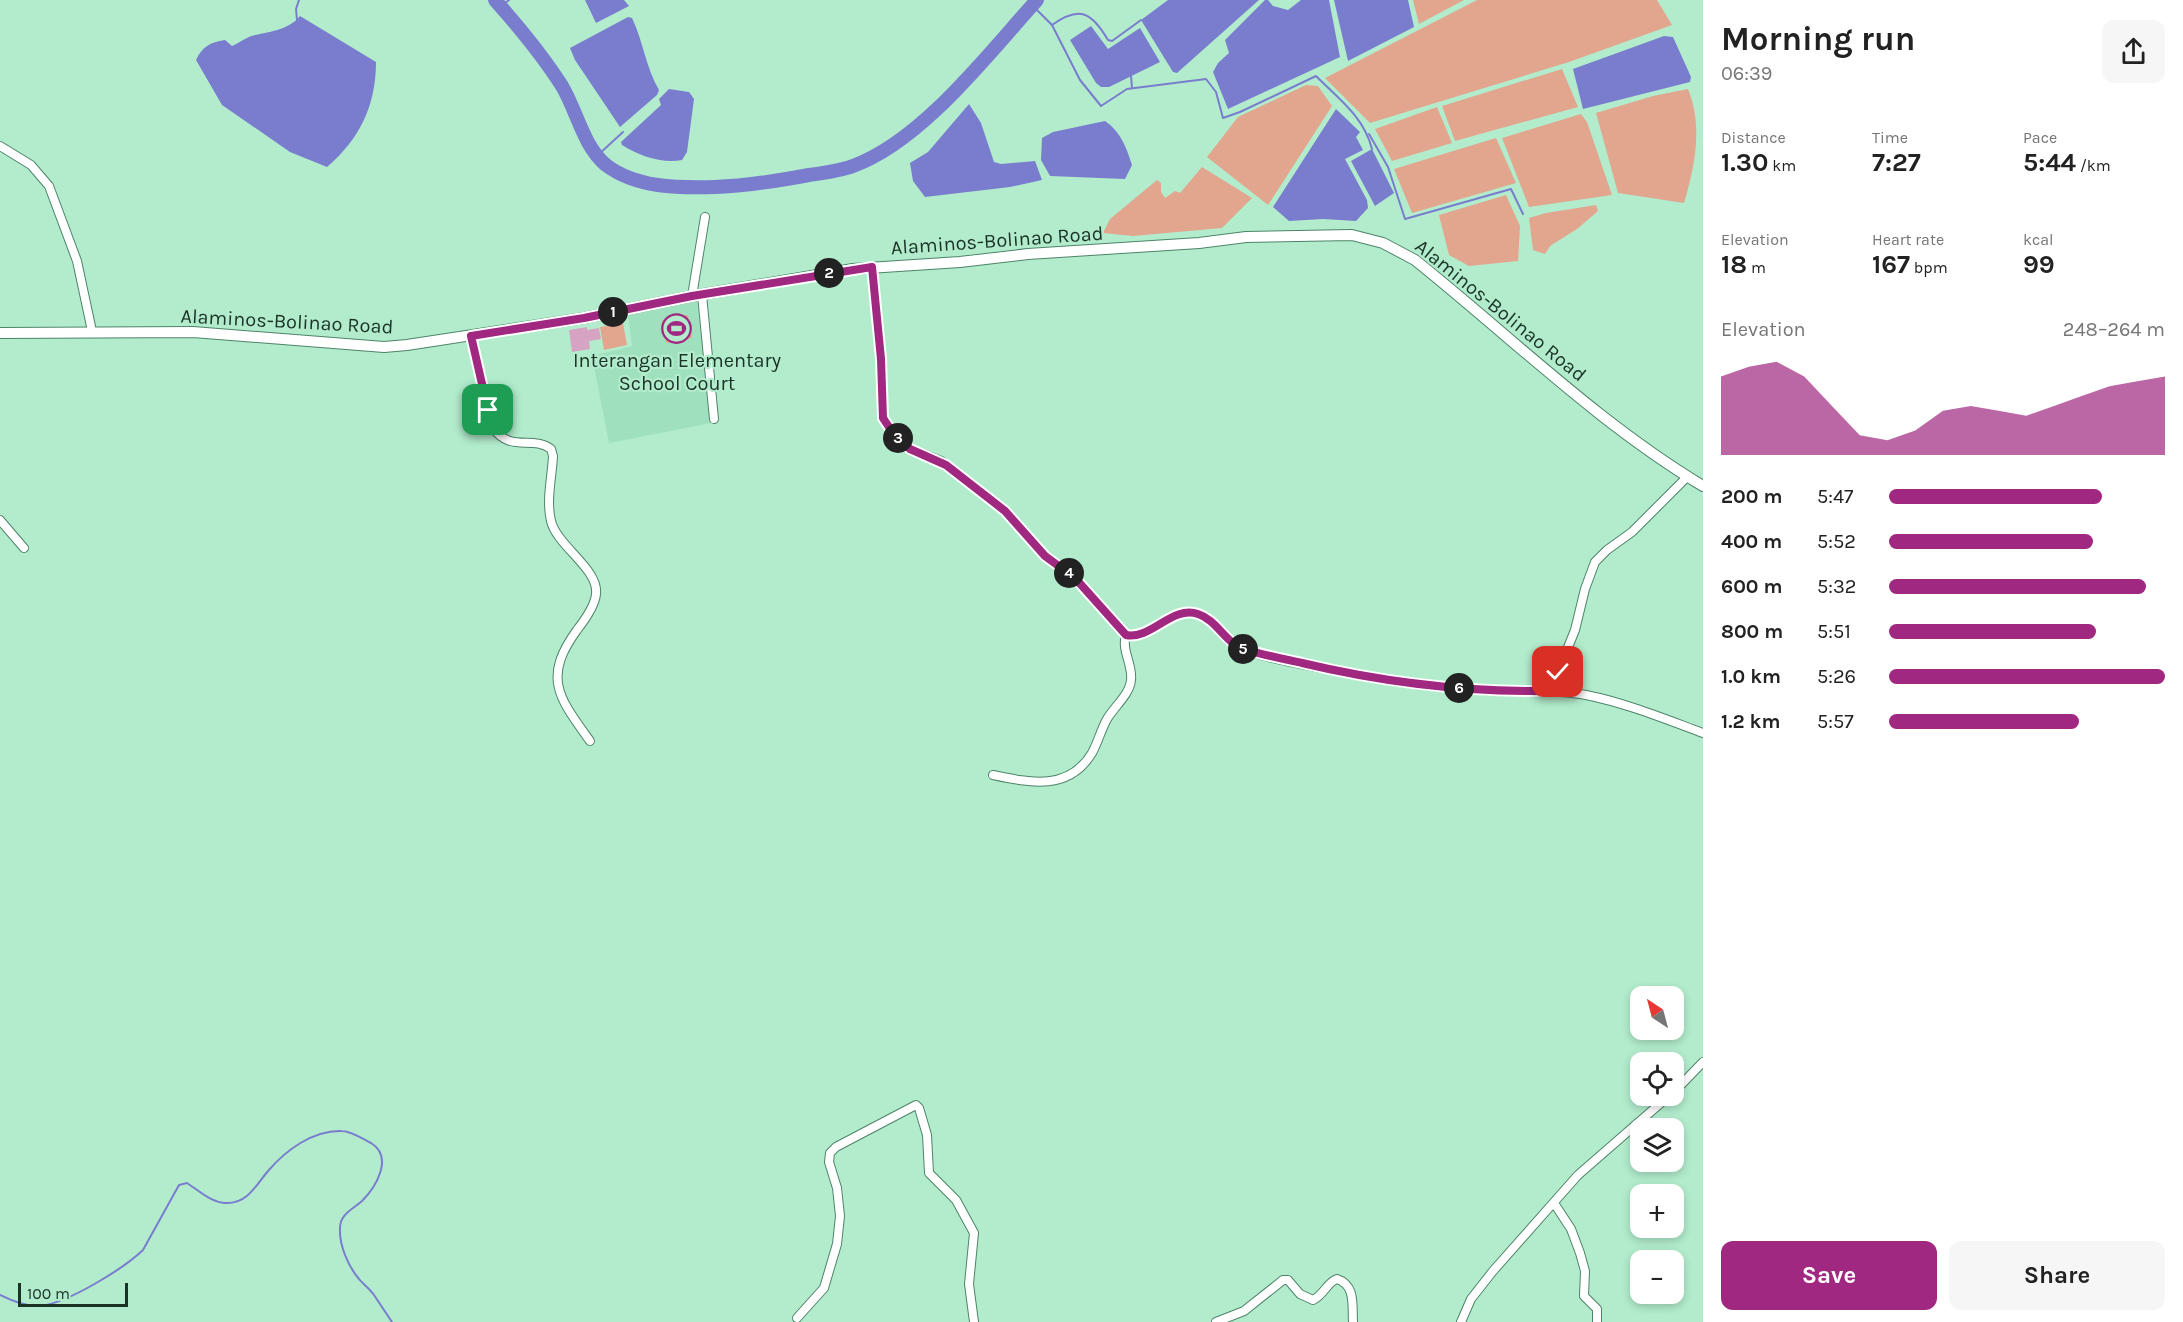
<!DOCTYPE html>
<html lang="en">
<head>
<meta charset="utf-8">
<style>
	body { margin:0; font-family:Karla,sans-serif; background:#f6f6f6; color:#222; height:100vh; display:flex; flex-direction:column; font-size:22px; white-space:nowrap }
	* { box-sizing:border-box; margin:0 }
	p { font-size:20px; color:#767676 }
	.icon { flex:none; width:33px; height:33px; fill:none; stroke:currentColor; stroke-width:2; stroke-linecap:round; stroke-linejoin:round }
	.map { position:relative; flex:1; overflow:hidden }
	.side { display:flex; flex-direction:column; background:#fff; width:480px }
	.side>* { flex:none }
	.needle { width:39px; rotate:324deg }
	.fabs { position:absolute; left:1630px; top:986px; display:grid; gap:12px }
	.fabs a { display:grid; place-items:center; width:54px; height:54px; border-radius:12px; background:#fff; box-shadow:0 3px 9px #0003; font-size:30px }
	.scale { position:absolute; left:18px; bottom:15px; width:110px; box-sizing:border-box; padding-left:6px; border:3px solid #1b3327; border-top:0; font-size:16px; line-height:21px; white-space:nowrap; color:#1b3327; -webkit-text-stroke:4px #b2eccd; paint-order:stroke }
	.pin { position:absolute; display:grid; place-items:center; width:51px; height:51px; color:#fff; margin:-26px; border-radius:12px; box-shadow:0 3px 9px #0006 }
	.km { position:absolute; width:30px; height:30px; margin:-15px; border-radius:50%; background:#222; color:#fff; font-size:16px; line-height:30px; text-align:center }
	.round { display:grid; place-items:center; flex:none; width:63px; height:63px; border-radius:12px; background:#f6f6f6 }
	.headline { display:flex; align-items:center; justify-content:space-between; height:102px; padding:0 18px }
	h1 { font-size:33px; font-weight:700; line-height:45px }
	.metrics { display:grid; grid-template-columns:repeat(3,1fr); gap:9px; height:102px; padding:6px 18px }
	.metrics div { display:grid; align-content:center }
	.metrics b { font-size:26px; font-weight:700 }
	.metrics small { font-size:16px; font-weight:400 }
	.metrics p { font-size:16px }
	.chart { height:168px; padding:12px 18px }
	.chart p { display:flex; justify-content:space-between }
	.chart svg { width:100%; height:108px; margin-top:6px; fill:#a12880; opacity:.7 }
	.cta { display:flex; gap:12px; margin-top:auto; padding:12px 18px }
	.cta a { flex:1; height:69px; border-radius:12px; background:#a12880; color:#fff; font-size:24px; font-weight:700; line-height:69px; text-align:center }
	.cta a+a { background:#f6f6f6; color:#222 }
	ul { padding:0 18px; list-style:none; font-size:20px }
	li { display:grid; grid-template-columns:96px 72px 1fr; align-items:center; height:45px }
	li i { height:15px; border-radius:8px; background:#a12880 }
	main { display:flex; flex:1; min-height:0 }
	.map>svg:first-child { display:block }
</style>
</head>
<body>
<main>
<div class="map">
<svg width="1703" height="1322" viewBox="0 0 1703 1322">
	<rect width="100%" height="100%" fill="#b2eccd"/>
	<path fill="#9fe1bf" d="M697 301 711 423 609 443 592 356 632 346 628 315Z"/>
	<g fill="#e2a68f">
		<path d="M1413 0H1464L1419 24Z"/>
		<path d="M1477 0H1657L1672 25 1569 62 1370 123 1325 78Z"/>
		<path d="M1562 69 1578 107 1455 141 1442 106Z"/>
		<path d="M1306 85 1318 86 1332 106 1268 205 1207 157 1238 117Z"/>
		<path d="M1688 89C1703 125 1695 166 1684 203L1618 193 1596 113 1653 96Z"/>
		<path d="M1437 107 1452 143 1392 161 1375 129Z"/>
		<path d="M1581 114 1587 122 1612 195 1529 207 1502 138Z"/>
		<path d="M1496 138 1516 183 1412 213 1394 169Z"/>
		<path d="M1202 167 1252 198 1222 228 1133 236 1103 233 1110 219 1157 180 1161 183V192L1165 198 1175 191 1180 193Z"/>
		<path d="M1506 195 1520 226 1518 261 1469 266 1449 255 1439 215Z"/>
		<path d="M1596 205 1598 211 1577 229 1550 246 1545 254 1533 250 1529 218 1546 213Z"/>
		<path d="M688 315 692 338 666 343 662 320Z"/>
		<path d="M623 323 627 345 604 350 600 327Z"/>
	</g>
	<g fill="#7a7dce">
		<path d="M585 0H624L629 6 596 23Z"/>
		<path d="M1168 0H1259L1177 73 1173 72 1141 20Z"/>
		<path d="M1265 0H1268L1273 6 1288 10 1301 0H1329L1340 57 1228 109 1213 72 1218 63 1229 53 1225 40Z"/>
		<path d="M1334 0H1408L1414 27 1348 61Z"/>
		<path d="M300 16 376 62C376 105 360 139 327 167L290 152 222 105 196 60C202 47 210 42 225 40L232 46C239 43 248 36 255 35 270 32 290 29 300 16Z"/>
		<path d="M628 17 632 18C643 41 646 68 659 90L657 95 620 127 575 60 570 48Z"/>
		<path d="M1091 26 1108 49 1140 28 1160 62 1109 87H1101L1096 83 1070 40Z"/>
		<path d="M1664 36 1673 37 1691 77 1690 82 1583 109 1573 69Z"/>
		<path d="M669 89 689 92 694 99 687 152 682 160C663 164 639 156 622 145L621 142 661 105 659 99Z"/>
		<path d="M969 104 981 123 994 162 1001 164 1035 161 1042 180 1010 187 925 197 913 181 910 163 928 152Z"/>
		<path d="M1336 109 1360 132 1356 137 1363 150 1345 159 1367 200 1368 208 1356 221 1323 219 1289 221 1273 207Z"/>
		<path d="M1105 121C1121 132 1126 147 1132 165L1125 179 1050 176 1041 160 1042 138 1053 132Z"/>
		<path d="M1372 149 1394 193 1375 206 1351 161Z"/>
	</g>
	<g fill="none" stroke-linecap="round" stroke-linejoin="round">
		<g stroke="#7a7dce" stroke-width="2">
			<path d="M1032 5 1052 25 1080 80 1101 106 1127 89 1206 79 1216 92 1223 118 1240 112 1316 76C1339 99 1364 117 1372 149"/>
			<path d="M501 6 509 0"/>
			<path d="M297 20 296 9 299 0"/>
			<path d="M1052 25C1079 6 1091 11 1108 40L1112 41 1141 20"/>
			<path d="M1131 76 1132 88"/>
			<path d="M1369 134 1388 167 1405 219 1511 189 1523 214"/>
			<path d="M598 155 623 132"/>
			<path d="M0 1295C12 1301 26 1307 40 1306 68 1303 123 1269 143 1250L179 1185 187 1183C198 1190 213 1204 227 1203 248 1203 256 1185 268 1171 286 1150 313 1130 342 1131 351 1131 363 1139 371 1143 394 1157 376 1187 362 1201 353 1209 340 1214 340 1228 339 1245 348 1266 359 1279 363 1284 370 1289 374 1295 380 1304 386 1313 392 1322"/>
		</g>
		<path stroke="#7a7dce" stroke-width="14" d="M495 0C519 27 543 56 562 86 577 111 583 146 606 165 636 188 678 188 715 187 747 186 777 181 809 175 823 173 840 171 853 166 922 141 988 54 1037 0"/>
	</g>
	<path fill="#d6a3c3" d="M587 327V330L599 328 601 339 589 341 590 349 572 352 569 330Z"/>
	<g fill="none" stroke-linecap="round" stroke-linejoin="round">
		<defs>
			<g id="minor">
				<path d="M0 146 31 165 49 186 77 261 92 331"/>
				<path d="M872 267 881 359 883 418 893 433 910 449 941 461 1005 511 1045 556 1075 578 1126 635C1151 640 1172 605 1198 614 1214 619 1222 638 1236 646 1257 657 1312 666 1337 671 1384 681 1434 687 1482 690 1516 691 1552 689 1586 695 1626 703 1665 719 1703 733"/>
				<path d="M702 295 714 419"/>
				<path d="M692 296 705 217"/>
				<path d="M471 336 493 428C511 453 532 435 551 449L553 456C552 477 546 500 551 521 557 546 599 569 596 594 595 606 584 621 577 630 542 678 559 698 590 741"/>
				<path d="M0 520 24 548"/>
				<path d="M1546 691 1558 672 1575 630 1585 589 1595 562 1607 550 1632 532 1687 477"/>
				<path d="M993 775C1031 783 1069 791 1092 753 1098 742 1101 730 1107 719 1114 707 1130 694 1131 680 1133 665 1121 650 1126 635"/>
				<path d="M1674 1092 1703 1062"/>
				<path d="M1554 1203 1571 1229 1580 1253 1585 1271 1584 1296 1597 1309V1322"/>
				<path d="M797 1318 824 1288 837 1244 840 1216 837 1188 829 1162 830 1153 836 1147 916 1105 919 1108 927 1135 929 1173 956 1200 974 1233 969 1284 974 1322"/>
				<path d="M1216 1322 1244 1311 1283 1280H1288L1300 1294 1313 1300C1324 1295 1327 1282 1337 1279 1356 1285 1352 1306 1353 1322"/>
				<path d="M1461 1322 1471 1299 1493 1271 1578 1175 1670 1095"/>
			</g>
			<path id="major" d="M0 333 193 332 384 347 407 345 584 318 692 296 853 269 960 262 1028 254 1199 243 1246 237 1352 235 1383 243 1415 260C1510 336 1598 423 1703 486"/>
		</defs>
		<use href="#minor" stroke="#4d8469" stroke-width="10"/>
		<use href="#major" stroke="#4d8469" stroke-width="12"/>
		<use href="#minor" stroke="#fff" stroke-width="8"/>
		<use href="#major" stroke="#fff" stroke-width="10"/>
	</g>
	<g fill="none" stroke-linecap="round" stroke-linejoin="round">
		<defs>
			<path id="route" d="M488 410 471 336 584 318 692 296 872 267 881 359 883 418 893 433 910 449 946 465 1005 511 1045 556 1075 578 1126 635C1151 640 1172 605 1198 614 1217 620 1225 643 1244 649 1263 655 1283 659 1302 663 1382 682 1464 692 1546 691L1558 672"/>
		</defs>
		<use href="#route" stroke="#fff" stroke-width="12"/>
		<use href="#route" stroke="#a12880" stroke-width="8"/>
	</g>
	<defs>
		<symbol id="stadium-ring" viewBox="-11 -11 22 22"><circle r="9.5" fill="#b2eccd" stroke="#a12880" stroke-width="1.5"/><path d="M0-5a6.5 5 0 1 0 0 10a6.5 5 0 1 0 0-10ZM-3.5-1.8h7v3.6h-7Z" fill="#a12880"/></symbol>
	</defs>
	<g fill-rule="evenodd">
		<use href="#stadium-ring" x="660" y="312" width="33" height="33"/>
	</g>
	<g text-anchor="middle" stroke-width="4.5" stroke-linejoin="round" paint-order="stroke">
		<g font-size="20" fill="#1b3327" stroke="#b2eccd">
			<text transform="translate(997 240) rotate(-4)" y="7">Alaminos-Bolinao Road</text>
			<text transform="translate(1501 310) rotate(39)" y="7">Alaminos-Bolinao Road</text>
			<text transform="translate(287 321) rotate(3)" y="7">Alaminos-Bolinao Road</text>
		</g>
		<g font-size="20" fill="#1b3327" stroke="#b2eccd">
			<text x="677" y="367">Interangan Elementary<tspan x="677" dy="23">School Court</tspan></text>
		</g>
	</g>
</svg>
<div class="fabs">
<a><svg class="needle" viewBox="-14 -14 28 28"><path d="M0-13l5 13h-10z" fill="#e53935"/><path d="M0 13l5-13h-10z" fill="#767676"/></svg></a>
<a><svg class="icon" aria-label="locate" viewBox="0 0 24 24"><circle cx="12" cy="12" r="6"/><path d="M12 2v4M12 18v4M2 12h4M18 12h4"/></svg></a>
<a><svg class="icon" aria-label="layers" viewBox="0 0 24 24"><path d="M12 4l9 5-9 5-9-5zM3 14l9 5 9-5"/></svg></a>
<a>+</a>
<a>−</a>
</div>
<div class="scale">100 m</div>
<div class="pin" style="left:488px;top:410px;background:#1e9e55"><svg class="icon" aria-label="arrive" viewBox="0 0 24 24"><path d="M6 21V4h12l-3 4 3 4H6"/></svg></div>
<div class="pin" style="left:1558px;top:672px;background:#d93025"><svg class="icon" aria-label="check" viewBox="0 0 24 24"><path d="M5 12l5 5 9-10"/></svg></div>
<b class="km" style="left:613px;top:312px">1</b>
<b class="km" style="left:829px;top:273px">2</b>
<b class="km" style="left:898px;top:438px">3</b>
<b class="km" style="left:1069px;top:573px">4</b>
<b class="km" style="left:1243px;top:649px">5</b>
<b class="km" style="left:1459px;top:688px">6</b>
</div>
<section class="side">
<div class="headline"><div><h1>Morning run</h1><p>06:39</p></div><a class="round"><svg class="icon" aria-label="share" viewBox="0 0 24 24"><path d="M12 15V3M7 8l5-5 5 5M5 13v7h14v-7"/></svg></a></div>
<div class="metrics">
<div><p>Distance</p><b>1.30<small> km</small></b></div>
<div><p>Time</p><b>7:27</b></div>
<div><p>Pace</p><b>5:44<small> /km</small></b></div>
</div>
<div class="metrics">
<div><p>Elevation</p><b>18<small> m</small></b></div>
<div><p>Heart rate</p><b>167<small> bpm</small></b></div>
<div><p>kcal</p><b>99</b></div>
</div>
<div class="chart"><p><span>Elevation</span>248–264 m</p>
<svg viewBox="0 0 160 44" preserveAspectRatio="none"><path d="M0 44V12L10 8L20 6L30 12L40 24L50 36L60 38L70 34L80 26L90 24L100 26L110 28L120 24L130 20L140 16L150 14L160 12V44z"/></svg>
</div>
<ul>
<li><b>200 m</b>5:47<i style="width:77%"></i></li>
<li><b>400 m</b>5:52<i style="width:74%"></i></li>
<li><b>600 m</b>5:32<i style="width:93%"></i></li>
<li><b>800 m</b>5:51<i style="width:75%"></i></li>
<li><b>1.0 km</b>5:26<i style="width:100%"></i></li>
<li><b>1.2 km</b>5:57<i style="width:69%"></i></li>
</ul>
<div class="cta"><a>Save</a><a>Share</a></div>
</section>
</main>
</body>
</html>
